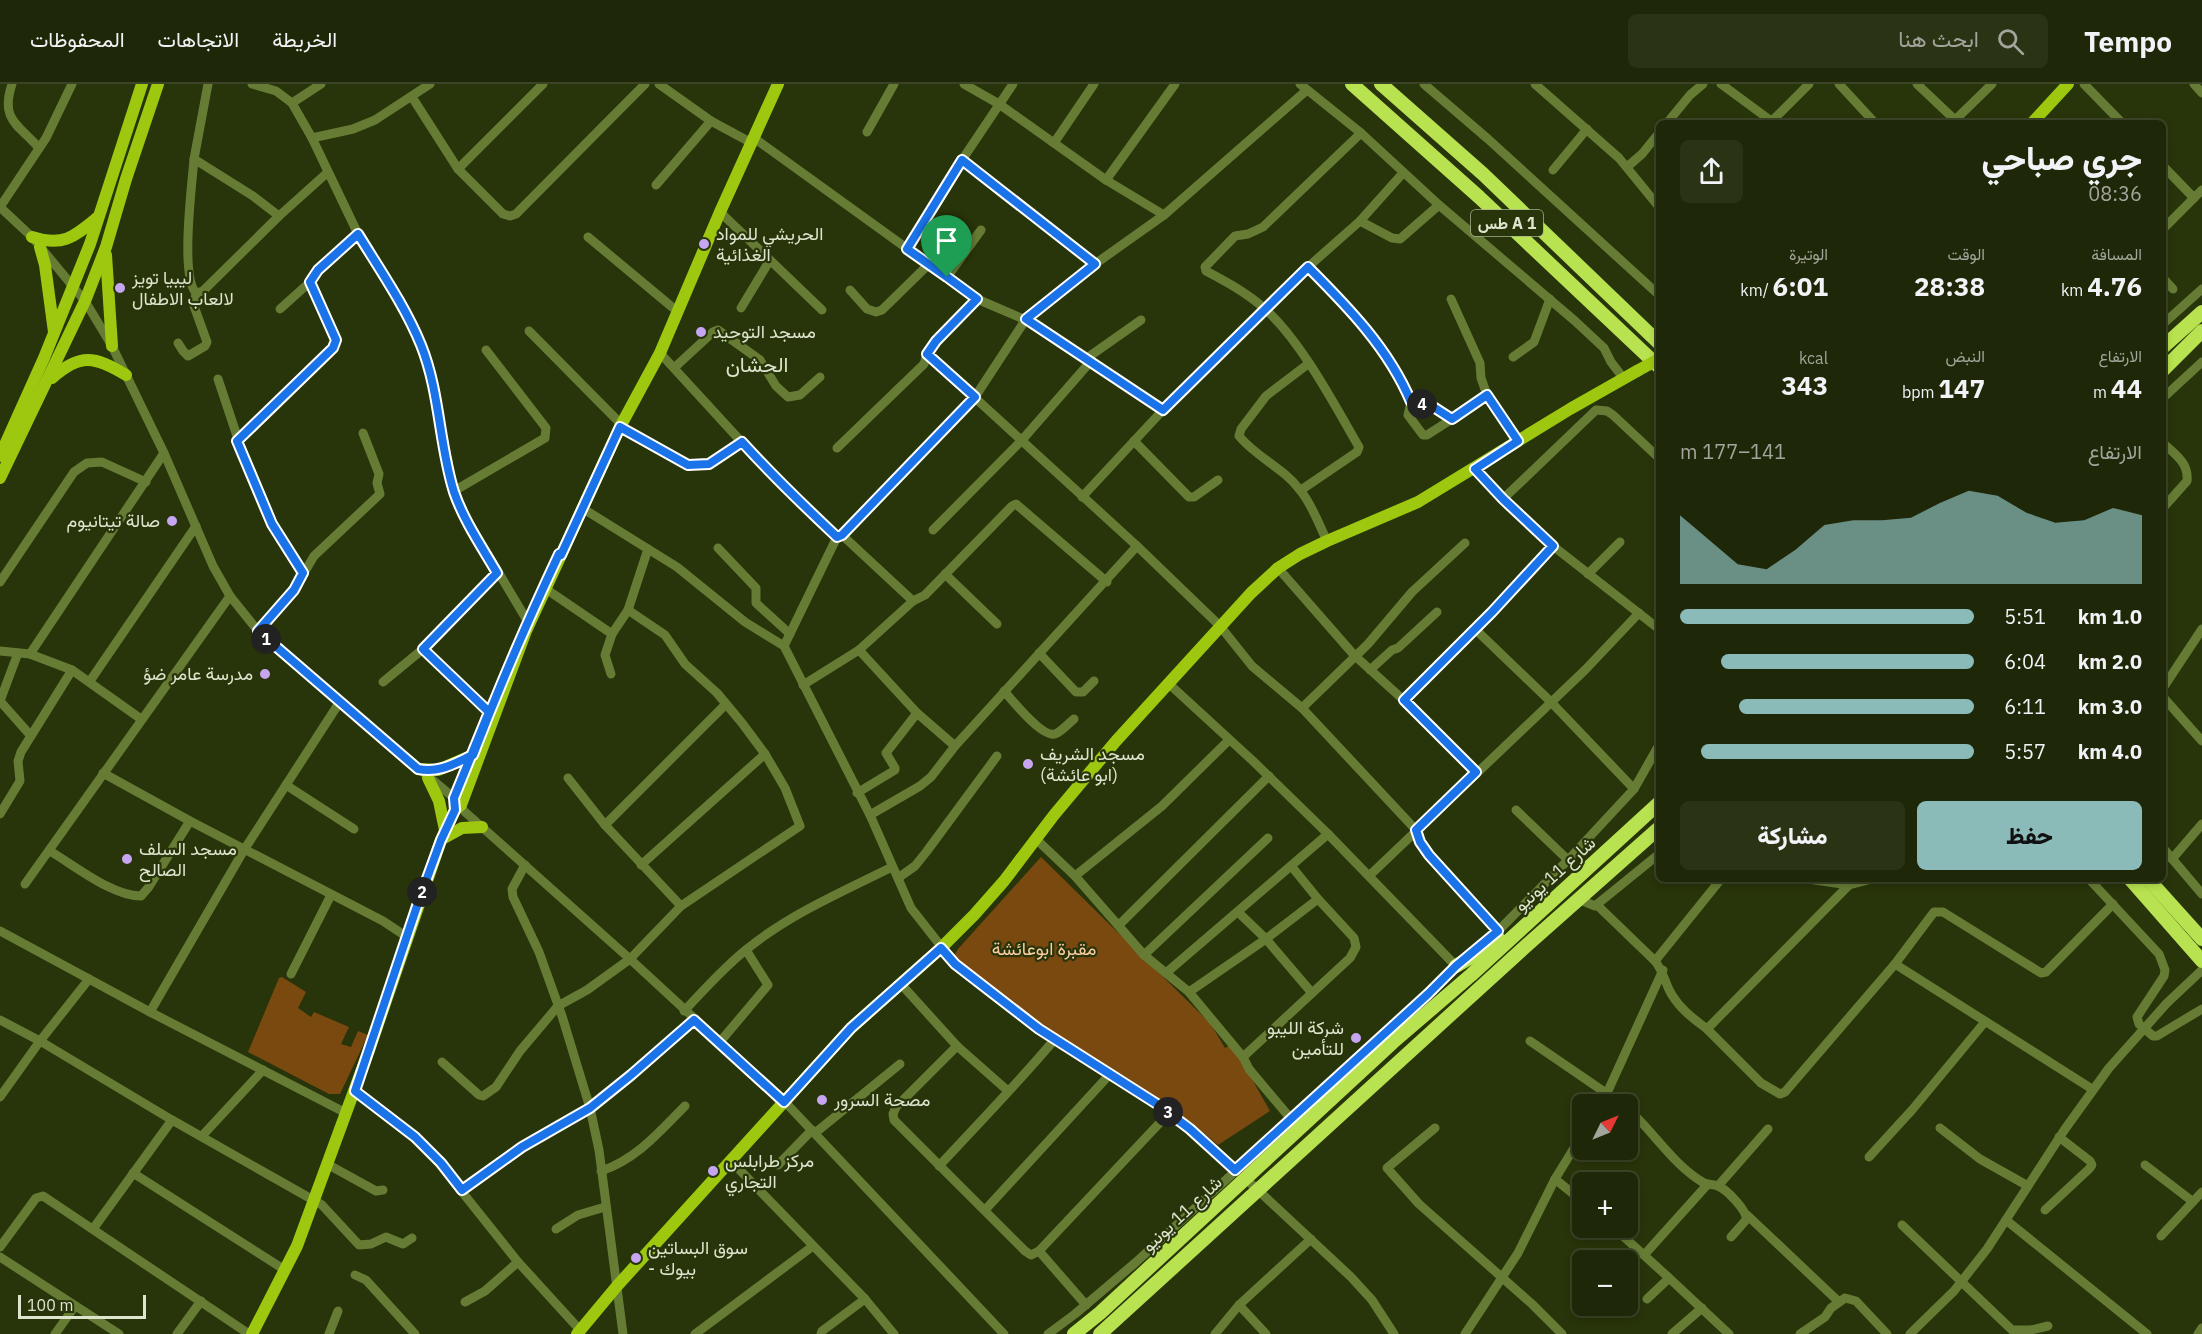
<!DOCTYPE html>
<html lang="ar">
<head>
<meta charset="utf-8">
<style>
	body { margin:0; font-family:"IBM Plex Sans",Vazirmatn,sans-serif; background:#2b3315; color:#f1f3f6; direction:rtl; height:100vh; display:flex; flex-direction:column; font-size:22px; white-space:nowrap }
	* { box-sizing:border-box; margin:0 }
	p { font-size:20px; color:#a1a59b }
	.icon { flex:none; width:33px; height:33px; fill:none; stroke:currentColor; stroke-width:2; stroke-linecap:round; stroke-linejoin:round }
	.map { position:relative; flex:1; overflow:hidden; direction:ltr }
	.side { position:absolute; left:1656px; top:36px; width:510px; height:762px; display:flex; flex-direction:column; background:#1e2707; border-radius:9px; box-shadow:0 3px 9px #0003,0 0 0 2px #3c4428; direction:rtl }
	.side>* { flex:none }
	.needle { width:39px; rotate:47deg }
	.fabs { position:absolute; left:1572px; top:1010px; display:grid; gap:12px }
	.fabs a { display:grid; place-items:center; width:66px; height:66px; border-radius:9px; background:#1e2707; box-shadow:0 3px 9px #0003,0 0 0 2px #3c4428; font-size:30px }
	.scale { position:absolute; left:18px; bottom:15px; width:128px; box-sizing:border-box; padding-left:6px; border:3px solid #dde5ce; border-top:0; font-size:16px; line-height:21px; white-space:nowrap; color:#dde5ce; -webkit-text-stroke:4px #283409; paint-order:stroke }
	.pin { position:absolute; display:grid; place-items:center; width:51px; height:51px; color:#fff; margin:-62px -26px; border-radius:50% 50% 50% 0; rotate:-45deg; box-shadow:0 0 6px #0007 }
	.pin .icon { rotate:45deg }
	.km { position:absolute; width:30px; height:30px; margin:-15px; border-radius:50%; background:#222; color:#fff; font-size:16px; line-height:30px; text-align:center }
	.round { display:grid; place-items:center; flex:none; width:63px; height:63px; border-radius:9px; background:#2b3315 }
	.head { display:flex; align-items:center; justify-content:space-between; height:102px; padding:0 24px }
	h1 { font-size:33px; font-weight:800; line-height:45px }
	.metrics { display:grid; grid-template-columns:repeat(3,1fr); gap:9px; height:102px; padding:6px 24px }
	.metrics div { display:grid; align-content:center }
	.metrics b { font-size:26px; font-weight:800 }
	.metrics small { font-size:16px; font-weight:400 }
	.metrics p { font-size:16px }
	.chart { height:168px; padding:12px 24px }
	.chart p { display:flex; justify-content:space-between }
	.chart svg { width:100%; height:108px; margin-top:6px; fill:#8bbbb9; opacity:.7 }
	.button { display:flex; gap:12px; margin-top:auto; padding:12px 24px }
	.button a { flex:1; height:69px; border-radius:9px; background:#8bbbb9; color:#111; font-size:24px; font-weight:800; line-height:69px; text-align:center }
	.button a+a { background:#2b3315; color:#f1f3f6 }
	ul { padding:0 24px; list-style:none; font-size:20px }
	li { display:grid; grid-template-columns:96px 72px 1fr; align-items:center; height:45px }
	li i { height:15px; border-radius:8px; background:#8bbbb9 }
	header { display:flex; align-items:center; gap:36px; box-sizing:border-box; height:84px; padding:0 30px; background:#1e2707; border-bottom:2px solid #3c4428 }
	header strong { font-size:28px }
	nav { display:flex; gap:33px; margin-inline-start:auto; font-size:21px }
	.search { width:420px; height:54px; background:#2b3315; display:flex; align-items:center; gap:15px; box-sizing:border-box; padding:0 21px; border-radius:9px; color:#a1a59b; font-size:22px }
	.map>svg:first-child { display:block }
</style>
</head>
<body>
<header>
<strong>Tempo</strong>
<div class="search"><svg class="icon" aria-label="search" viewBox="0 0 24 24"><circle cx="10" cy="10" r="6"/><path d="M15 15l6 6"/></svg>ابحث هنا</div>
<nav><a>الخريطة</a><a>الاتجاهات</a><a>المحفوظات</a></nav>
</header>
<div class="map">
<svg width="2202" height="1250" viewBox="0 0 2202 1250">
	<rect width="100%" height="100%" fill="#283409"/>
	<g fill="#7a4910">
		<path d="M1041 773 1210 939 1225 964 1232 960 1270 1027 1218 1061C1165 1013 1101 979 1041 940 1010 921 982 897 952 875L958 865Z"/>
		<path d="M282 893 306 908 298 924 311 933 314 928 349 943 341 960 351 963 358 947 368 951 340 1010H329L248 968 279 894Z"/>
	</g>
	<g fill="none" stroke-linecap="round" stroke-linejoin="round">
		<g stroke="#667c35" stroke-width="9">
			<path d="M12 0C0 36 18 40 39 64"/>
			<path d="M208 0 194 75 253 112 279 132"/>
			<path d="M252 0 276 7 292 19 312 54 358 150 410 238 422 262 428 282 454 407 463 429 528 538"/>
			<path d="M659 0 711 37 748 57"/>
			<path d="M964 0 999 20 1106 96 1164 131"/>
			<path d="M1300 0 1361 49 1439 121 1575 237 1604 264 1611 278 1624 295"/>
			<path d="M1424 0 1488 55 1659 211"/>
			<path d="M1535 0 1619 74 1659 123"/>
			<path d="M1721 0 1774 39"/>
			<path d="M1839 0 1875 39"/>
			<path d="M1917 0 1955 36"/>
			<path d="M2084 0 2122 39"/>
			<path d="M2194 0 2202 9"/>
			<path d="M412 13 458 85 503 130 510 132 516 130 645 0"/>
			<path d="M292 19 321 0"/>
			<path d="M1772 37 1809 0"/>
			<path d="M1667 39 1690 11 1703 0"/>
			<path d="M1952 39 1992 0"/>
			<path d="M867 48 894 0"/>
			<path d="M312 54 353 45 375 36 430 0"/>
			<path d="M754 54 977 215 1035 240 1163 326"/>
			<path d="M1054 59 1094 0"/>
			<path d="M194 75C192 101 180 192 196 209L203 207 279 132 328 88"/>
			<path d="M962 76 1095 180"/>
			<path d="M2163 82 2194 114"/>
			<path d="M1627 83 1642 70 1659 49"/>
			<path d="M458 85 543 0"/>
			<path d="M1553 86 1587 45"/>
			<path d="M1106 96 1175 0"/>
			<path d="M656 101 711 37"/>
			<path d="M0 123 32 153 85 217 112 262 164 369 213 482 230 512 258 547 272 561 454 714 465 728 630 875 785 1018 1004 1250"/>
			<path d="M0 123 46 54 72 0"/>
			<path d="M720 128 822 226"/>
			<path d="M1360 137 1392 154 1400 155 1439 121"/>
			<path d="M2163 145 2202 106"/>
			<path d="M588 153 672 223"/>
			<path d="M907 165 962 76 1013 0"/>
			<path d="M1308 183C1348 223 1390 265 1411 318L1432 322 1452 335 1487 311 1518 357"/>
			<path d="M947 193 981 146"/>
			<path d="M2163 194 2173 205"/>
			<path d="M850 206 867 225 876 228 882 226 929 180"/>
			<path d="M1451 215 1480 279 1481 294 1487 311"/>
			<path d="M741 224 770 176"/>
			<path d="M280 225 310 198"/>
			<path d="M2163 240 2202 205"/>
			<path d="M529 247 619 338"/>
			<path d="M178 259 183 267 188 272 205 262 207 258 194 222 196 209"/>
			<path d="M660 269 780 400 837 453 784 562"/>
			<path d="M927 270 1137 462 1220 542 1252 582 1302 624 1416 746 1420 758 1429 771 1498 847"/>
			<path d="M1513 273 1534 258 1550 215"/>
			<path d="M1087 274 1141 236"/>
			<path d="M1308 280 1266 312 1241 345 1239 352C1257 374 1284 384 1300 406 1312 420 1319 441 1327 457"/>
			<path d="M674 284 713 248 718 246 760 276 776 302 788 313 800 311 820 293"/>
			<path d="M218 295 250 391 272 439 303 489"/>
			<path d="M2163 314 2202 278"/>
			<path d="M1411 318 1408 331 1423 351H1427L1452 335"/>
			<path d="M620 343 688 381 709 380 742 358"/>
			<path d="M238 357 333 264 336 257 310 198 318 185 358 150"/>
			<path d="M1134 357 1189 413H1194L1218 396"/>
			<path d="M2163 359C2175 370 2189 379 2187 397L2163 424"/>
			<path d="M837 364 924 280 927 270 936 257 977 215"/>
			<path d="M1475 385 1503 415 1553 462 1659 545"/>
			<path d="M1301 406 1357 368 1359 363C1334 320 1301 257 1265 225 1247 209 1227 198 1206 187L1205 183 1235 152 1248 150 1263 143 1361 49"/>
			<path d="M454 407 545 354 546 344 486 266"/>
			<path d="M1082 413 1163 326 1308 183 1360 137 1403 89"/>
			<path d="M1503 415 1596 326 1607 327 1613 331 1659 374"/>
			<path d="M582 424 677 483 745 538 784 562 870 731 911 824 955 880 1039 945 1111 989 1169 1029 1235 1086"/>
			<path d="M933 446 1022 356 1091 277"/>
			<path d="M842 451 913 517 925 511 1012 422 1016 420 1107 498"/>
			<path d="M837 453 842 451 975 313 1026 235 1095 180 1164 131 1307 6"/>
			<path d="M718 464 756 504V519L790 550"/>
			<path d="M1278 484 1354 571 1408 620 1476 688"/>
			<path d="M945 490 997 540"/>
			<path d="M1588 490 1620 458"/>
			<path d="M0 498 74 388 87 379 102 378 146 398"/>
			<path d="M546 505 612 550 605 571 611 590"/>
			<path d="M1475 545 1551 618 1634 705"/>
			<path d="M258 547 294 506 314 472 380 410 377 399 379 390 363 349"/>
			<path d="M612 550 628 526 648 465"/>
			<path d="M859 566 917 629 955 662 931 693 920 702 870 731"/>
			<path d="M0 567 30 570 72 586 141 635"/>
			<path d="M18 569 0 617 31 652"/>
			<path d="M1039 569 1076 608H1083L1094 597"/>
			<path d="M30 570 164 369"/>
			<path d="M1370 586 1392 566 1398 564 1437 528"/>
			<path d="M90 597 196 442"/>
			<path d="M383 598 423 565"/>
			<path d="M1168 599 1253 677 1328 750 1456 882"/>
			<path d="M803 601 859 566 913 517"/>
			<path d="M2163 604 2202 545"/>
			<path d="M1004 607C1012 616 1042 654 1055 650 1061 648 1069 639 1074 635"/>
			<path d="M2163 613 2202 657"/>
			<path d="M1404 616 1492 528 1553 462"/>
			<path d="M1302 624 1368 560 1412 508 1465 459"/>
			<path d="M489 628 423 565 497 489"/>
			<path d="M955 662 1137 462"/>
			<path d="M103 689 190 737 383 837 407 853"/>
			<path d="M568 694 605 741 681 822 800 742 785 704 765 670 742 639 717 609 685 580 665 551 628 526"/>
			<path d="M286 701 354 745"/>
			<path d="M857 709 895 686V684L886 669 917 629"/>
			<path d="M0 730 20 697 18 677 21 668 72 586"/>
			<path d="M605 741 726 620"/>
			<path d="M1037 756 1075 792 1144 871 1189 908 1243 973"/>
			<path d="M2163 764 2202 810"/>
			<path d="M50 767C75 782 112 812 141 812L148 804 190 737"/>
			<path d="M2172 775 2202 740"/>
			<path d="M1568 776 1634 705 1659 661"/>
			<path d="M525 781 512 805 513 813 539 868 562 932 590 1024 599 1066 623 1250"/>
			<path d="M641 781 765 670"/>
			<path d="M1292 783 1318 815"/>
			<path d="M1075 792 1162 722 1229 656"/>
			<path d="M1369 792 1585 586 1639 529"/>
			<path d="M898 794 915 782 927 767 997 672"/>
			<path d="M1808 795 1849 801 1872 795"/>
			<path d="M2089 795 2159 870 2165 886 2164 892 2137 933 2139 940 2153 952H2157L2202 925"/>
			<path d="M25 800 230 512"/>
			<path d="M1578 815 1595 822 1659 770"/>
			<path d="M1597 821 1655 877C1664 888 1665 900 1672 911 1681 926 1694 935 1707 945L1849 801"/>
			<path d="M1238 828 1266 855 1312 909"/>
			<path d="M1119 841 1269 692"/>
			<path d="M0 847 150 928 346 1029"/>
			<path d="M1480 862 1498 847 1568 776 1516 726"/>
			<path d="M1144 871 1268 754"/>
			<path d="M1655 877 1721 795"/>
			<path d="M1895 880 2092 1005"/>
			<path d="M1166 889 1328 750"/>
			<path d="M291 890 331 811"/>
			<path d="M900 899 957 962 1008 1007"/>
			<path d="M1189 908 1266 855 1318 815 1354 854 1356 863 1350 874 1243 973 1249 985 1291 1035"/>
			<path d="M684 927C704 906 724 883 747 865 790 830 842 808 892 783"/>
			<path d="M150 928 244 766 339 619"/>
			<path d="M0 936 40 957 172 1036 322 1121 359 1161 371 1160 386 1153 403 1160 412 1154"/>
			<path d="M1707 945 1761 999 1780 1010 1785 1008 1895 880 1934 828H1943L2041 889 2046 888 2113 820"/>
			<path d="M1530 957 1622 1020"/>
			<path d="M719 959 768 901 746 866"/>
			<path d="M957 962 896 1023 893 1030 894 1036 1025 1167 1031 1171 1039 1167 1169 1029"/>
			<path d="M442 978 479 1011 483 1012 496 1003 520 967 558 922 587 906 630 875 681 822"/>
			<path d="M355 1007 415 1053 431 1069 518 1178 580 1246"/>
			<path d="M0 1013 40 957 89 895"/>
			<path d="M1602 1020 1663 886"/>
			<path d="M1628 1025C1654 1048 1673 1081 1704 1099 1709 1101 1713 1100 1718 1102 1726 1105 1748 1127 1746 1136L1731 1153"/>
			<path d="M1435 1044 1387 1084 1419 1120 1532 1220 1562 1250"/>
			<path d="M1940 1044 1980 1075 2028 1102"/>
			<path d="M815 1049 900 980"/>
			<path d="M202 1052 263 986"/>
			<path d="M1869 1073 1912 1026 1984 939"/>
			<path d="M731 1077 865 1215 894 1250"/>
			<path d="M327 1080 376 1107 383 1106"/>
			<path d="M778 1081 812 1046"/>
			<path d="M2145 1081 2192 1117"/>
			<path d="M939 1082C978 1040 1018 999 1055 955"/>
			<path d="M601 1087C636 1076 660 1047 685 1022"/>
			<path d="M133 1089 285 1186"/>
			<path d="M1246 1095 1351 1193 1372 1216 1394 1250"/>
			<path d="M1555 1095 1582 1117"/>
			<path d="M1718 1102 1768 1045"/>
			<path d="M462 1106 522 1063 590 1024 631 991 694 936"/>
			<path d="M985 1126 1111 989"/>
			<path d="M2045 1126 2089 1085 2092 1081 2090 1077 2059 1053"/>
			<path d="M1747 1131 1839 1218"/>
			<path d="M2006 1136 2147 1250"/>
			<path d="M1902 1141 2012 1246H2031L2048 1242"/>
			<path d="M1613 1143 1668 1193 1667 1196 1647 1215"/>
			<path d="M93 1145 172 1036"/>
			<path d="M556 1145 578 1131 605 1123"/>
			<path d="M2161 1152 2202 1108"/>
			<path d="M0 1163 36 1114 43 1112 249 1250"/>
			<path d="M1039 1167 1086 1221"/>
			<path d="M1645 1170 1707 1101"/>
			<path d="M0 1173 119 1250"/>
			<path d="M355 1191 366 1196 415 1250"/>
			<path d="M1668 1193 1729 1250"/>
			<path d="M465 1218 485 1207 518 1178"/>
			<path d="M1239 1221 1266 1250"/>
			<path d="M55 1250 75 1222"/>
			<path d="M177 1250 201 1217"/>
			<path d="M329 1250 338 1227"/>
			<path d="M695 1250 813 1162"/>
			<path d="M821 1250 822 1247 865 1215"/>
			<path d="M1048 1250 1075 1230 1135 1179 1428 911 1460 879"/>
			<path d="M1215 1250 1239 1221 1311 1155"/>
			<path d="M1465 1250 1518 1169 1555 1095 1582 1051"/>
			<path d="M1672 1250 1702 1224"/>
			<path d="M1800 1250 1825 1233 1831 1224 1845 1214 1856 1217 1887 1250"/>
			<path d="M1910 1250 1954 1207 1987 1165 2065 1045 2109 984 2167 919 2202 886"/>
			<path d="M2198 1250 2202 1244"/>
		</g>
		<g stroke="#9dc80f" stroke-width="12">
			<path d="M2032 39 2068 0"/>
			<path d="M32 153C63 163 74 153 97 134"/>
			<path d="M40 163 45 181 54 248"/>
			<path d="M106 171 112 262"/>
			<path d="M52 294C80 269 95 272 126 291"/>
			<path d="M0 372 44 274 90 160 142 0"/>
			<path d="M0 394 85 217 106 163 126 95 158 0"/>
			<path d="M418 685 438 686 473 671"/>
			<path d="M428 694 439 717 445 746"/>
			<path d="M442 755 462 744 482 743"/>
			<path d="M252 1250 297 1162 368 969 441 756 455 726 461 721 526 547 620 343 660 269 720 128 778 0"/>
			<path d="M577 1250 617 1202 851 944 941 864 974 831 1004 797 1054 731 1116 657 1251 509 1278 484 1300 470 1327 457 1418 418 1570 325 1637 287"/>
		</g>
		<g stroke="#b8e24f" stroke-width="14">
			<path d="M1352 0 1479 113 1659 283"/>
			<path d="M1381 0 1483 90 1659 259"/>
			<path d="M2163 263 2202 228"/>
			<path d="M2163 286 2202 247"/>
			<path d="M2130 795 2202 877"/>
			<path d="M2148 795 2202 855"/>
			<path d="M1456 882 1500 856"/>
			<path d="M1074 1250 1100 1229 1393 958 1471 891 1659 719"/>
			<path d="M1100 1250 1527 861 1659 744"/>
		</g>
		<path stroke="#9dc80f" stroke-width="12" d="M1637 287 1659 275"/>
	</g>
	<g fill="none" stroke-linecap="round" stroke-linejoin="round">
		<defs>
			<path id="route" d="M947 193 977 215 936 257 927 270 975 313 842 451 837 453C804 422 772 391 742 358L709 380 688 381 620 343 561 471 559 470C528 536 499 603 473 671 453 680 440 689 418 685L258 547 294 506 303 489 272 440 237 357 333 264 336 256 310 198 318 186 358 150C380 186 405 222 421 261 440 308 439 361 454 408 464 437 482 463 497 489L423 565 489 628 454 714 455 726 441 756 418 819 355 1007 415 1053 441 1079 462 1106 522 1063 590 1024 631 991 694 936 784 1018 851 944 941 864 955 880 1039 945 1157 1020 1190 1045 1235 1086 1428 910 1456 882 1498 847 1429 771 1420 758 1416 746 1476 688 1404 616 1492 528 1553 462 1503 415 1475 385 1518 357 1487 311 1452 335 1432 322 1411 318C1389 265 1348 223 1308 183L1163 326 1026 235 1095 180 962 76 907 165 947 193"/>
		</defs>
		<use href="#route" stroke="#fff" stroke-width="12"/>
		<use href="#route" stroke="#1a73e8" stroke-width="8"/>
	</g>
	<g fill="#c6a6f0" stroke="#283409" stroke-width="2">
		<circle cx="704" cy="160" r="6"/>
		<circle cx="120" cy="204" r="6"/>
		<circle cx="701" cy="248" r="6"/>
		<circle cx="172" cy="437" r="6"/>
		<circle cx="265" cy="590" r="6"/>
		<circle cx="1028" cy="680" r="6"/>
		<circle cx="127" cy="775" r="6"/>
		<circle cx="1356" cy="954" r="6"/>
		<circle cx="822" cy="1016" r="6"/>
		<circle cx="713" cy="1087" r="6"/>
		<circle cx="636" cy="1174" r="6"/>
	</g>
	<g text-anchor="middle" stroke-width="4.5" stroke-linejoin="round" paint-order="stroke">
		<rect fill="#283409" stroke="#a7b093" stroke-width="1.5" x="1471" y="126" width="72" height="26" rx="4.5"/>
		<g font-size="16" font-weight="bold" fill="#dde5ce">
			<text x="1507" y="145">طس A 1</text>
		</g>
		<g font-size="18" fill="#dde5ce" stroke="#283409" text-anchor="start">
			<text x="716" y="156">الحريشي للمواد<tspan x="716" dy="21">الغذائية</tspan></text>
			<text x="132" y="200">ليبيا تويز<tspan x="132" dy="21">لالعاب الاطفال</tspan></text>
			<text x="713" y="254">مسجد التوحيد</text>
			<text x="160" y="443" text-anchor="end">صالة تيتانيوم</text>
			<text x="253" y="596" text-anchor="end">مدرسة عامر ضؤ</text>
			<text x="1040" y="676">مسجد الشريف<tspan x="1040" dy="21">(ابو عائشة)</tspan></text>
			<text x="139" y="771">مسجد السلف<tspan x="139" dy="21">الصالح</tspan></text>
			<text x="1344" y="950" text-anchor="end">شركة الليبو<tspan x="1344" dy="21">للتأمين</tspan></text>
			<text x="834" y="1022">مصحة السرور</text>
			<text x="725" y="1083">مركز طرابلس<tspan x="725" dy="21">التجاري</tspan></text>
			<text x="648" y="1170">سوق البساتين<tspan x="648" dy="21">- بيوك</tspan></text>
		</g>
		<g font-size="18" fill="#dde5ce" stroke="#283409">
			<text transform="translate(1555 790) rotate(-42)" y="6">شارع 11 يونيو</text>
			<text transform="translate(1182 1130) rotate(-43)" y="6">شارع 11 يونيو</text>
		</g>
		<g font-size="18" fill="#fbcda2" stroke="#283409">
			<text x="1044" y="871">مقبرة ابوعائشة</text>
		</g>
		<g font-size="21" fill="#dde5ce" stroke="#283409">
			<text x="757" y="288">الحشان</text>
		</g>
	</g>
</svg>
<div class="fabs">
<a><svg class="needle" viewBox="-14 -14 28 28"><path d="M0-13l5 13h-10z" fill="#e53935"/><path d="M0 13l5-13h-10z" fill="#a1a59b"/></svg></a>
<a>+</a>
<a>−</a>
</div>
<div class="scale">100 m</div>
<div class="pin" style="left:947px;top:193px;background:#1e9e55"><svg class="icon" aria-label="arrive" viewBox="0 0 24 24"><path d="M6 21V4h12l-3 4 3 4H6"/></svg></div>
<b class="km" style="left:266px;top:555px">1</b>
<b class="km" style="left:422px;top:808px">2</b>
<b class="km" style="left:1168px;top:1028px">3</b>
<b class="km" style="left:1422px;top:320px">4</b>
<section class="side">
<div class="head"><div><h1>جري صباحي</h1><p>08:36</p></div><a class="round"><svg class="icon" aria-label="share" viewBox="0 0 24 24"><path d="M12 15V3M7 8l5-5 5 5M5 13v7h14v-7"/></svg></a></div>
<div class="metrics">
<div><p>المسافة</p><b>4.76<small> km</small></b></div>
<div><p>الوقت</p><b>28:38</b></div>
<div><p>الوتيرة</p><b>6:01<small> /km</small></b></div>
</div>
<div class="metrics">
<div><p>الارتفاع</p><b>44<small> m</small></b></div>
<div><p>النبض</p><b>147<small> bpm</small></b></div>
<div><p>kcal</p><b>343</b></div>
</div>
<div class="chart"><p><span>الارتفاع</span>141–177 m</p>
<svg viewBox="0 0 160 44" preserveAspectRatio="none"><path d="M0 44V16L10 26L20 36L30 38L40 30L50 20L60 18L70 18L80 17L90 11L100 6L110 8L120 15L130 19L140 18L150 13L160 16V44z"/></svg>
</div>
<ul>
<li><b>1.0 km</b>5:51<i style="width:100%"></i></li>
<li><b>2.0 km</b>6:04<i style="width:86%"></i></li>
<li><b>3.0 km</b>6:11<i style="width:80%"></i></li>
<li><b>4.0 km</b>5:57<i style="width:93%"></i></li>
</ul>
<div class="button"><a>حفظ</a><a>مشاركة</a></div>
</section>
</div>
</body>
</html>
